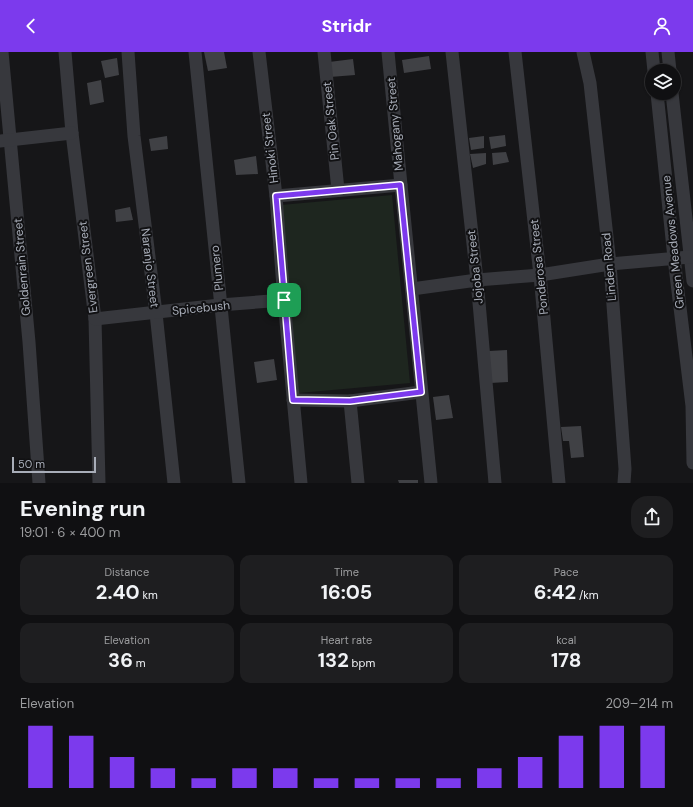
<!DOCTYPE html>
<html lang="en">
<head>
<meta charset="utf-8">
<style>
	body { margin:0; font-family:"DM Sans",sans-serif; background:#1e1e20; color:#f1f3f6; height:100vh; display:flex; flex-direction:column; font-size:15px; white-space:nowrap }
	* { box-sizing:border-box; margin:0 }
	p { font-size:13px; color:#9c9d9f }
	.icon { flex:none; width:22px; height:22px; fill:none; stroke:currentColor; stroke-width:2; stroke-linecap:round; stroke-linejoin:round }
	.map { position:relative; height:431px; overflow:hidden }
	.drawer { display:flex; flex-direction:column; background:#101012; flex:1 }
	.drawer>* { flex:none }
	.controls { position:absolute; left:645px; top:12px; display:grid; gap:8px }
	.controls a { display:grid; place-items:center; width:36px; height:36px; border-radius:50%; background:#101012; box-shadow:0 1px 3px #0004,0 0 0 1px #303032; font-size:20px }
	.scale { position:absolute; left:12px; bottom:10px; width:84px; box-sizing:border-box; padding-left:4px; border:2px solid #a8adb8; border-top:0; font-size:11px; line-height:14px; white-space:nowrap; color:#a8adb8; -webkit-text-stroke:3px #111113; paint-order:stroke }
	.pin { position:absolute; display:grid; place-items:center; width:34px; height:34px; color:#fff; margin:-17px; border-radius:8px; box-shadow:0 2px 6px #0006 }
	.round { display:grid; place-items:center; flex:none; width:42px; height:42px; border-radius:16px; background:#1e1e20 }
	.overview { display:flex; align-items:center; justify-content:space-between; height:68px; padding:0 20px }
	h1 { font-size:22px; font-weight:700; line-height:30px }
	.figures { display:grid; grid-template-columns:repeat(3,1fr); gap:6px; height:68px; padding:4px 20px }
	.figures div { display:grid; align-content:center; border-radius:10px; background:#1e1e20; text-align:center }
	.figures b { font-size:20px; font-weight:700 }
	.figures small { font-size:11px; font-weight:400 }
	.figures p { font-size:11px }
	.chart { height:112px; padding:8px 20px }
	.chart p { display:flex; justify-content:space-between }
	.chart svg { width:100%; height:72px; margin-top:4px; stroke:#7c3aed; stroke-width:6 }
	header { display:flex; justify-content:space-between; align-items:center; height:52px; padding:0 20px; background:#7c3aed; color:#fff; font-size:18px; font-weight:700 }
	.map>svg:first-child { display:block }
</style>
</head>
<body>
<header><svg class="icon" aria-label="back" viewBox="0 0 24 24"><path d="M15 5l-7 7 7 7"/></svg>Stridr<svg class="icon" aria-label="person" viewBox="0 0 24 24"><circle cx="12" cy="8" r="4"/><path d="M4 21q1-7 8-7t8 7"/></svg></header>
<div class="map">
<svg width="693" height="431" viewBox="0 0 693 431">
	<rect width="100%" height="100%" fill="#161618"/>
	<path fill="#1e261f" d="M392 143 410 331 299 341 281 153Z"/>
	<g fill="#404145">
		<path d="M204 0H224L227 16 208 19Z"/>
		<path d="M429 4 431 17 404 21 402 8Z"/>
		<path d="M117 6 119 23 105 26 101 9Z"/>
		<path d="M353 7 355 23 330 25 329 10Z"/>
		<path d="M101 28 104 50 90 53 87 31Z"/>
		<path d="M505 83 506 94 491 97 489 85Z"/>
		<path d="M167 84 168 97 151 99 149 87Z"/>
		<path d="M484 84V96L471 98 469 86Z"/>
		<path d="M506 100 509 110 493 113 492 101Z"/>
		<path d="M486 101V112L473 116 470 102Z"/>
		<path d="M256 104 258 122 236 123 234 108Z"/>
		<path d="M130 155 133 168 116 170 115 158Z"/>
		<path d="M507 298 508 330 490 331 489 299Z"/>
		<path d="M274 307 277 328 257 331 254 310Z"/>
		<path d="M449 343 453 366 436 368 433 345Z"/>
		<path d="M581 374 584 405 571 406 569 389H563L561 375Z"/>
		<path d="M398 428H418V431H399Z"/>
	</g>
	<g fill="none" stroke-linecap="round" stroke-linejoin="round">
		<g stroke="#37383d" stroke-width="13">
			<path d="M2 0 29 290 39 431"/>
			<path d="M65 0 72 81 95 267 99 431"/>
			<path d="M128 0 134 84 156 261 174 431"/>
			<path d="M195 0 239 431"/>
			<path d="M259 0 276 144 284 248 301 431"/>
			<path d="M324 0 338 138"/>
			<path d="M388 0 401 133 431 431"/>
			<path d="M452 0 477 228 495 431"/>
			<path d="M515 0 540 223 559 431"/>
			<path d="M583 0 590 31 610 212 625 417 624 431"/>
			<path d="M652 0 654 19"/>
			<path d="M668 0 670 19"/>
			<path d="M657 41 674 206 692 354 693 411"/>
			<path d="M672 41 693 229"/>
			<path d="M0 89 72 81"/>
			<path d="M276 144 401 133"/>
			<path d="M412 237 477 228 540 223 610 212 690 205"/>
			<path d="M95 267 220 253 284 248"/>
			<path d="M293 348 350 349 421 340"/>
			<path d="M350 349 358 431"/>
		</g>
	</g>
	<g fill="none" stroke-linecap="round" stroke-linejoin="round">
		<defs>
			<path id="route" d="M400 133 421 340 350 349 293 348 276 144Z"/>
		</defs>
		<use href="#route" stroke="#fff" stroke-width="8"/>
		<use href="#route" stroke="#7c3aed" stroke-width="5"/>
	</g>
	<g text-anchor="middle" stroke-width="4" stroke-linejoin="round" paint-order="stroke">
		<g font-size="12" fill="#a8adb8" stroke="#111113">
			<text transform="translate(331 69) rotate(-96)" y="4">Pin Oak Street</text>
			<text transform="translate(395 72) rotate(-95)" y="4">Mahogany Street</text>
			<text transform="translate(270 96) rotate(-97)" y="4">Hinoki Street</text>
			<text transform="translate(673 190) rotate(-96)" y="4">Green Meadows Avenue</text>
			<text transform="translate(22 215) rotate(-95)" y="4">Goldenrain Street</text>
			<text transform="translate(88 215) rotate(-97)" y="4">Evergreen Street</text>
			<text transform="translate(475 215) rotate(-96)" y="4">Jojoba Street</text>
			<text transform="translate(539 215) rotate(-96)" y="4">Ponderosa Street</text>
			<text transform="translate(609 215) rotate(-95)" y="4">Linden Road</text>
			<text transform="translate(150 216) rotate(83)" y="4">Naranjo Street</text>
			<text transform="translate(217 216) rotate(-96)" y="4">Plumero</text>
			<text transform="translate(201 256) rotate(-6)" y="4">Spicebush</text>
		</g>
	</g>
</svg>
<div class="controls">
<a><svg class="icon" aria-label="layers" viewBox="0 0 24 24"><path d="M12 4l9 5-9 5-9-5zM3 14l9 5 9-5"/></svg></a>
</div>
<div class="scale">50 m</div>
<div class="pin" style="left:284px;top:248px;background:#1e9e55"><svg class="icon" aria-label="arrive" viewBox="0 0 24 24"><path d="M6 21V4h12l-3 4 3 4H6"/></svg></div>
</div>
<section class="drawer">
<div class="overview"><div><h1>Evening run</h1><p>19:01 · 6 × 400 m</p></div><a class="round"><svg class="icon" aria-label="share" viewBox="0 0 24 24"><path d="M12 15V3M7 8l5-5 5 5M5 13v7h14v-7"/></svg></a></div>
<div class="figures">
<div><p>Distance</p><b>2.40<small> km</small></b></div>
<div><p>Time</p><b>16:05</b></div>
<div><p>Pace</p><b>6:42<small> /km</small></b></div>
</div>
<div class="figures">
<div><p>Elevation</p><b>36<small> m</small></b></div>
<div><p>Heart rate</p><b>132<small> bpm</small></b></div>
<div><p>kcal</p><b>178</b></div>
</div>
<div class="chart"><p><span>Elevation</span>209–214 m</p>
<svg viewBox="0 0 160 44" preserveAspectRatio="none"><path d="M5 44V6M15 44V12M25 44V25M35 44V32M45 44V38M55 44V32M65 44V32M75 44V38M85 44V38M95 44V38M105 44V38M115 44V32M125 44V25M135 44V12M145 44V6M155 44V6"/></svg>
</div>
</section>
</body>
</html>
